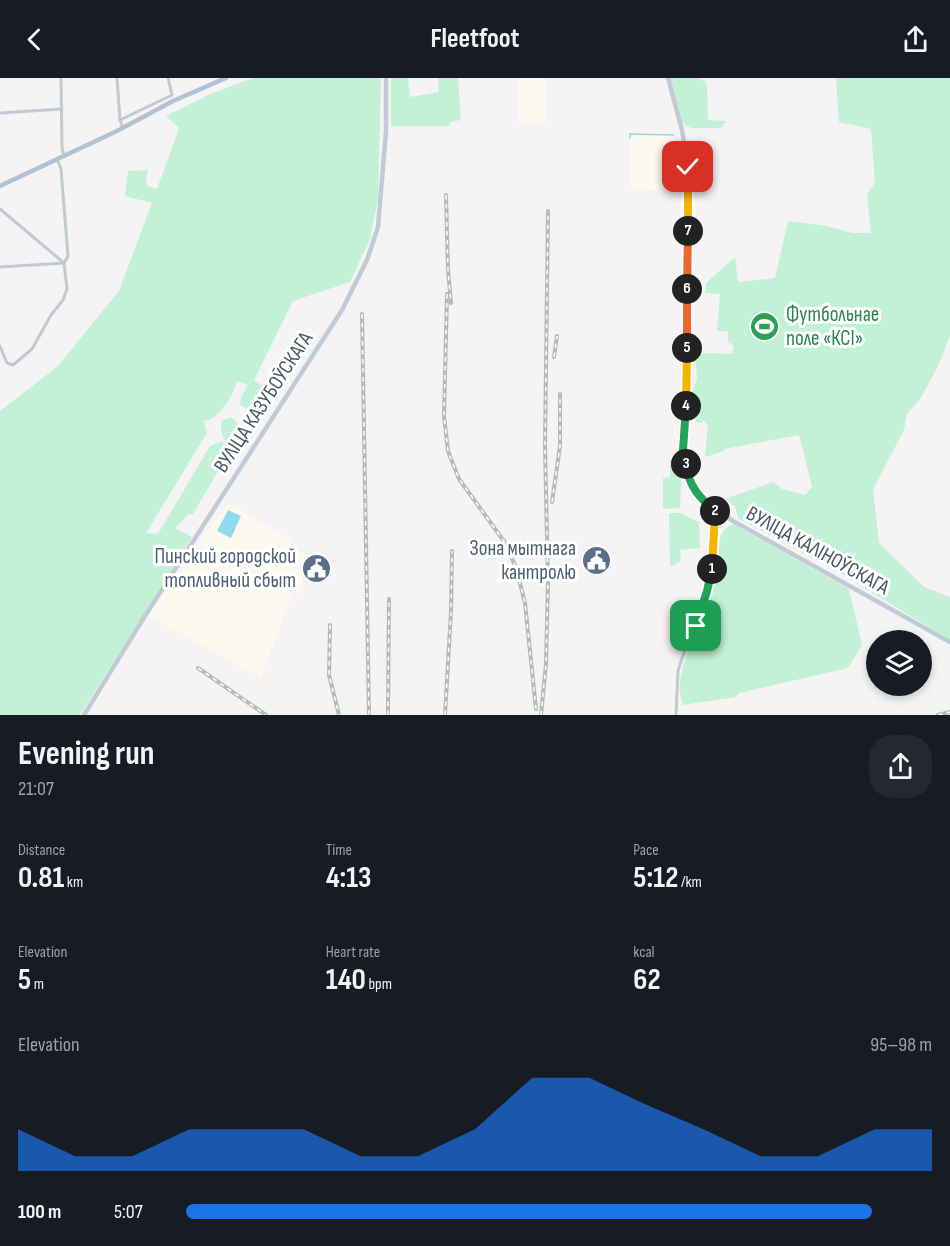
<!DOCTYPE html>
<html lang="en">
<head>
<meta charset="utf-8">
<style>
	body { margin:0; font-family:"Sofia Sans Condensed",sans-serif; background:#242831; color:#f1f3f6; height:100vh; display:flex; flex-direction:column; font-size:22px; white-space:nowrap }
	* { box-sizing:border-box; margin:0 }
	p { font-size:20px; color:#9ea1a6 }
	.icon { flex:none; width:33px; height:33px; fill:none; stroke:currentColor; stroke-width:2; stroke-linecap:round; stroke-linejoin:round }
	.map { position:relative; height:637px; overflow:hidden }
	.details { display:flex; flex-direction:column; background:#171b24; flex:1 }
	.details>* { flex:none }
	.tools { position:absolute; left:866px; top:552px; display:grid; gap:12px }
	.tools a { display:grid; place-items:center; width:66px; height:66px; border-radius:50%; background:#171b24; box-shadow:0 3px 9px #0003; font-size:30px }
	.pin { position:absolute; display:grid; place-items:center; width:51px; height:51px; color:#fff; margin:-26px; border-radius:12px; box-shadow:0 3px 9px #0006 }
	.km { position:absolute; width:30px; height:30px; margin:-15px; border-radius:50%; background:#222; color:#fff; font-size:16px; line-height:30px; text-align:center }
	.round { display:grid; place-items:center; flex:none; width:63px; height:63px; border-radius:24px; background:#242831 }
	.headline { display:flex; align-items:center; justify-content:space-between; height:102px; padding:0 18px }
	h1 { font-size:33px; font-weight:700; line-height:45px }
	.figures { display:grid; grid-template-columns:repeat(3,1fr); gap:9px; height:102px; padding:6px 18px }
	.figures div { display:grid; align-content:center }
	.figures b { font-size:30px; font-weight:700 }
	.figures small { font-size:16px; font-weight:400 }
	.figures p { font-size:16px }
	.chart { height:168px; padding:12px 18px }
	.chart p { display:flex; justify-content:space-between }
	.chart svg { width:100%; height:108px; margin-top:6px; fill:#1a73e8; opacity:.7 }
	ul { padding:0 18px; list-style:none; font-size:20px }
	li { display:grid; grid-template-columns:96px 72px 1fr; align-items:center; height:45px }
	li i { height:15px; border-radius:8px; background:#1a73e8 }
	header { display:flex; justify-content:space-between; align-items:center; height:78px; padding:0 18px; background:#171b24; font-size:27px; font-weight:700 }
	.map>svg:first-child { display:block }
</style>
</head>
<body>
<header><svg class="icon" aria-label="back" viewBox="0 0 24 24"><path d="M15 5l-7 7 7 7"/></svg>Fleetfoot<svg class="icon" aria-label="share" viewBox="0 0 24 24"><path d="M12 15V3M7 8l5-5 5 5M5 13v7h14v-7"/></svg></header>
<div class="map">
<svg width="950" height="637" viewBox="0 0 950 637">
	<rect width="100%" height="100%" fill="#f5f3f3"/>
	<g fill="#fdf9ef">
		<path d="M519 0H545V45L518 44Z"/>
		<path d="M631 57H675V113L631 111Z"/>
		<path d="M227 427H232L289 460 290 466 304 478 302 516 197 465Z"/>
		<path d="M199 470 292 516 261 600 148 537Z"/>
	</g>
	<g fill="#c3f1d5">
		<path d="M253 0H381L378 120 370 161 350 204 293 223 254 302 268 312 253 334 240 327 241 319 248 307 237 303C236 312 222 335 213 340 210 342 207 342 204 343L207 355 146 455 158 456 210 368 222 363 230 375 219 382 218 393 193 436H189L175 450 192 459 80 637H0V333L57 289 119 213 152 125 125 118 128 93 148 92 146 100 147 108 157 111 179 50 166 38 213 15Z"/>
		<path d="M391 0H408L410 19 439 14 438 0H458L461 42 450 44V48H391Z"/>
		<path d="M670 0H697L705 3 707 8 708 42 726 43 721 50H691L682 45Z"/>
		<path d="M836 0H950V258L938 288 920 321 907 336 904 352 873 411 879 465 924 509 950 519V562L843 497 738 440 735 428 725 421 773 404 782 411 805 417 812 409 799 357 724 371V373L706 379 705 378 708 347 704 342 701 345 696 344C694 338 691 325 692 319 692 312 697 305 697 299 697 292 695 286 696 278L706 275 732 276 734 268 728 264V253H717L720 216 705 215 706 205 735 179 738 204 775 200 788 143 827 148 852 155H871L867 117 875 104 871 51 839 44Z"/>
		<path d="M230 339C244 347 242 360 228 365 221 358 220 353 222 343Z"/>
		<path d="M670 381 673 384H682L680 430 663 431V400L670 399Z"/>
		<path d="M669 435H680L699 444 700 470 680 472 681 483 670 489Z"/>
		<path d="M733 446 849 511 862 567 848 590 739 615 736 619 683 627C673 599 689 574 699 548 707 529 715 507 718 486 720 469 715 454 733 446Z"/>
	</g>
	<path fill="#90daee" d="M228 432 241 438 231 460 217 453Z"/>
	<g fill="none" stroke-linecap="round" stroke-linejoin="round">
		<path stroke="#90daee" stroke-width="1.5" d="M630 60V56L674 57"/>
		<g stroke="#c1cad2" stroke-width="3">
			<path d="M61 0 62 70 64 78"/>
			<path d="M117 0 120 42 123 50"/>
			<path d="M0 35 62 31"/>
			<path d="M120 42 172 17 168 0"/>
			<path d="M57 81 61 91 68 178 64 185"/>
			<path d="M0 131 64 185"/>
			<path d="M0 189 64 185"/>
			<path d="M0 268 7 285 13 287 32 271 51 237 63 222 67 211 64 185"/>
			<path d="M676 637 678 593 682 580 696 547 711 500 716 433"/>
		</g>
		<g stroke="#c1cbd6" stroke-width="4.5">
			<path d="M668 0 682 52 688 89 686 345C680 399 686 414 733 443L950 564"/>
			<path d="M84 637 143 541 342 232 367 182 378 149 386 53V0"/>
		</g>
		<path stroke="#b3c2d1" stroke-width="4.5" d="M0 108 117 53 173 23 226 0"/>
		<defs>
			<g id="rail">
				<path d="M446 117 448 192 451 225"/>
				<path d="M447 216 444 338 448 373 459 401 506 466 516 490 525 525 536 631"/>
				<path d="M362 236 369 637"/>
				<path d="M554 279 557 258"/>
				<path d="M552 424 560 368V316"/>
				<path d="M330 547 329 597 339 637"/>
				<path d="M198 590 266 637"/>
				<path d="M388 637 389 521"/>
				<path d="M445 637 451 533 452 473"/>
				<path d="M541 637 546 586 548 503 545 369 548 133"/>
				<path d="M938 637 950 634"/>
			</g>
		</defs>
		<use href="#rail" stroke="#b5b8bd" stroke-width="4"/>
		<use href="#rail" stroke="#fff" stroke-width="1.5" stroke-dasharray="4.5" stroke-linecap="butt"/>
	</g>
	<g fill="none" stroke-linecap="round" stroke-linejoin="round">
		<defs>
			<path id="split-1" d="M696 548 707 513 712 491"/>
			<path id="split-2" d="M712 491 715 433"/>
			<path id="split-3" d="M686 386C689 409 699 419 715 433"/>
			<path id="split-4" d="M686 386 683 372 686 328"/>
			<path id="split-5" d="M686 328 687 270"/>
			<path id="split-6" d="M687 270V211"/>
			<path id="split-7" d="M687 211 688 153"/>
			<path id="split-8" d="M688 153V89"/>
		</defs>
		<use href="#split-1" stroke="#fff" stroke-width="12"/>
		<use href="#split-2" stroke="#fff" stroke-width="12"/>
		<use href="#split-3" stroke="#fff" stroke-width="12"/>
		<use href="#split-4" stroke="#fff" stroke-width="12"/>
		<use href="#split-5" stroke="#fff" stroke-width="12"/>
		<use href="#split-6" stroke="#fff" stroke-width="12"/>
		<use href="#split-7" stroke="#fff" stroke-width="12"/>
		<use href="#split-8" stroke="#fff" stroke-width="12"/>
		<use href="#split-1" stroke="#22a559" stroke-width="8"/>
		<use href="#split-2" stroke="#f5b400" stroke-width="8"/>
		<use href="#split-3" stroke="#22a559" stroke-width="8"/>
		<use href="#split-4" stroke="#22a559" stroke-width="8"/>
		<use href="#split-5" stroke="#f5b400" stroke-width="8"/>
		<use href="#split-6" stroke="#f0652b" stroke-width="8"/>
		<use href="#split-7" stroke="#f0652b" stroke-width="8"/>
		<use href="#split-8" stroke="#f5b400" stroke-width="8"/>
	</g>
	<defs>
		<symbol id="stadium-disc" viewBox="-11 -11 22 22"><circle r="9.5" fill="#2e9e5b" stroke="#fff"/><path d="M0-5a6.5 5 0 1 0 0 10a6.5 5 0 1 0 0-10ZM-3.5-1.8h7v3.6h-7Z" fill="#fff"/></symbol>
		<symbol id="civic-disc" viewBox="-11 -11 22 22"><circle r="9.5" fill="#5c6f8a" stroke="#fff"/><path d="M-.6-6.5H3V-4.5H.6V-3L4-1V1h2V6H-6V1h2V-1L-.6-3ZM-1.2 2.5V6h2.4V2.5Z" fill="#fff"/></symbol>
	</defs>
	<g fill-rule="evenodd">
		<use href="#stadium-disc" x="748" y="232" width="33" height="33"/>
		<use href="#civic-disc" x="580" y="466" width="33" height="33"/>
		<use href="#civic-disc" x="300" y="474" width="33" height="33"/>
	</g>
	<g text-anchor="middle" stroke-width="6" stroke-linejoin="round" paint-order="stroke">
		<g font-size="21" fill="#27864d" stroke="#fff" text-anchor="start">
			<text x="786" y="243">Футбольнае<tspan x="786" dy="24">поле «КСІ»</tspan></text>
		</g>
		<g font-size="21" fill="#4a5661" stroke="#fff">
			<text transform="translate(263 324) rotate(-57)" y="7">ВУЛІЦА КАЗУБОЎСКАГА</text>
			<text transform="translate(818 472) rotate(29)" y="7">ВУЛІЦА КАЛІНОЎСКАГА</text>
		</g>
		<g font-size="21" fill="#4e5e75" stroke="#fff" text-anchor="end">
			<text x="576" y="477">Зона мытнага<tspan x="576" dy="24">кантролю</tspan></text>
			<text x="296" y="485">Пинский городской<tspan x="296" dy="24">топливный сбыт</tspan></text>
		</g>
	</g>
</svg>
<div class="tools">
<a><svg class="icon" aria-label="layers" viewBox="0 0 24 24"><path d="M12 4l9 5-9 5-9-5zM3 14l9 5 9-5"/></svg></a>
</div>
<div class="pin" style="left:696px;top:548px;background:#1e9e55"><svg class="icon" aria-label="arrive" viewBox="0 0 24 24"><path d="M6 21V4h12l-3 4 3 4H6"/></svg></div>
<div class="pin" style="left:688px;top:89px;background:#d93025"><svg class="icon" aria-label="check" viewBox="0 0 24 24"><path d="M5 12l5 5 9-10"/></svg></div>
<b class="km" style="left:712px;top:491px">1</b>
<b class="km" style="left:715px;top:433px">2</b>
<b class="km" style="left:686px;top:386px">3</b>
<b class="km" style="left:686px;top:328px">4</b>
<b class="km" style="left:687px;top:270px">5</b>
<b class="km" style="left:687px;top:211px">6</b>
<b class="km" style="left:688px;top:153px">7</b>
</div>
<section class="details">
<div class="headline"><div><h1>Evening run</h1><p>21:07</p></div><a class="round"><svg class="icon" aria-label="share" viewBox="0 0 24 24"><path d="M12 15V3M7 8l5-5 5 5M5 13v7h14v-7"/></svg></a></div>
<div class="figures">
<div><p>Distance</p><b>0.81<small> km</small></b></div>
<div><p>Time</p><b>4:13</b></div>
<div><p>Pace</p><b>5:12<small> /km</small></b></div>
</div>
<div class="figures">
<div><p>Elevation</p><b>5<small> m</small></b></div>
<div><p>Heart rate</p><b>140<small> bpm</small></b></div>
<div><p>kcal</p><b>62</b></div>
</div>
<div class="chart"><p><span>Elevation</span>95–98 m</p>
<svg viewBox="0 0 160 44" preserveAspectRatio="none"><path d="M0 44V27L10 38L20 38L30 27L40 27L50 27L60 38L70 38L80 27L90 6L100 6L110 17L120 27L130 38L140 38L150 27L160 27V44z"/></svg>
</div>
<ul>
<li><b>100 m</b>5:07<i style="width:92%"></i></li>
</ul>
</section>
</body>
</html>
